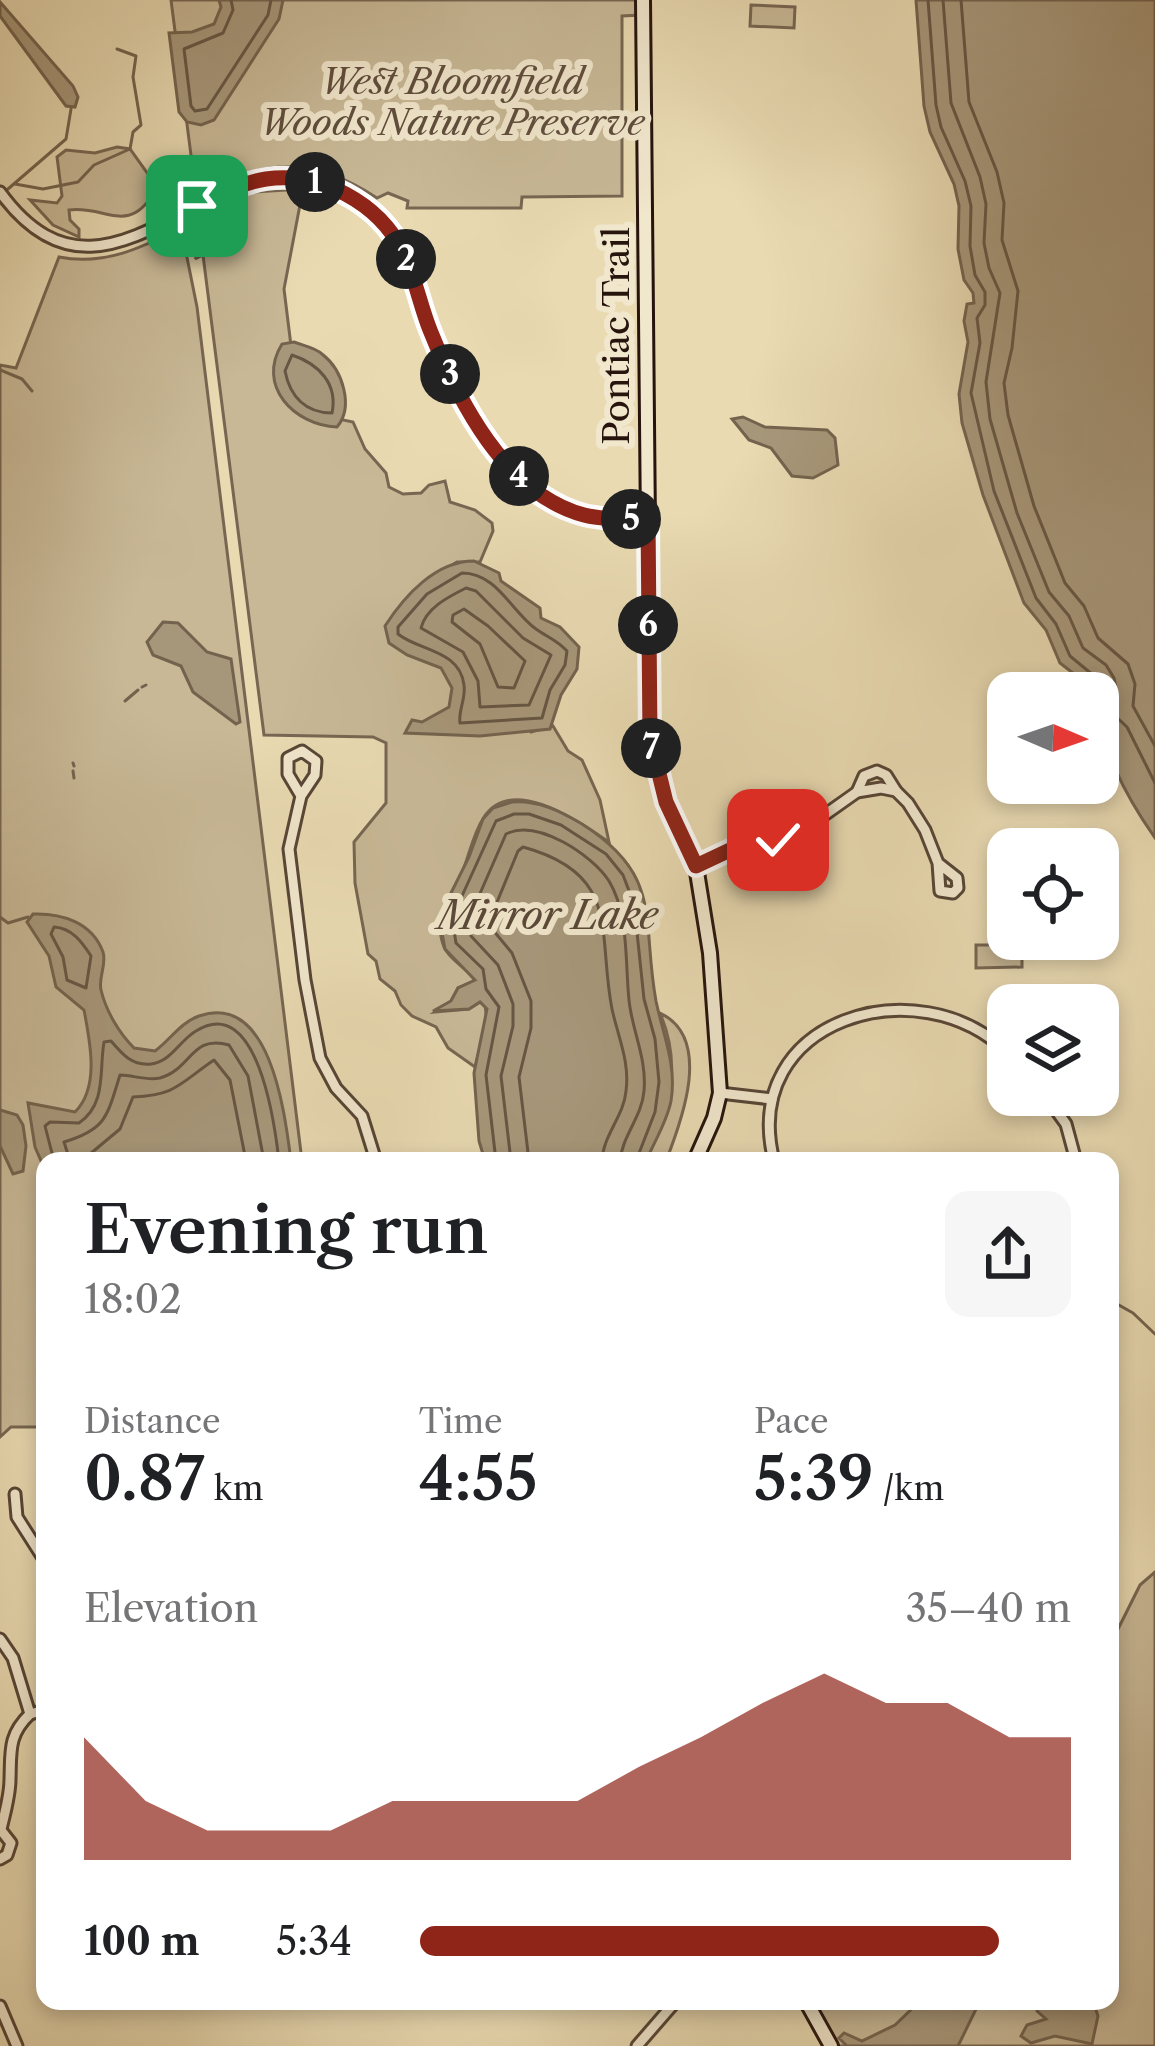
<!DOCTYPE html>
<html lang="en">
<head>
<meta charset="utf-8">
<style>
	body { margin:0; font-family:"Libre Caslon Text",serif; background:#f6f6f6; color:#202124; height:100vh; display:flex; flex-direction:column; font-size:45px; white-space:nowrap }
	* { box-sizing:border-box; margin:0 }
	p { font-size:39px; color:#757577 }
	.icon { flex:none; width:66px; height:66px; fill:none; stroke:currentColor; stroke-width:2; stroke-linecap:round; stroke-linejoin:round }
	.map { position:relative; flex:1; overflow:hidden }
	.details { position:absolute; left:36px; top:1152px; width:1083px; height:858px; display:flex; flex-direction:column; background:#fff; border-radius:24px; box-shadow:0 6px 18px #0003 }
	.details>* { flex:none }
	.needle { width:78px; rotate:92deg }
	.buttons { position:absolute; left:987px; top:672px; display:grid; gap:24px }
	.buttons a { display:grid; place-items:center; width:132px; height:132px; border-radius:24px; background:#fff; box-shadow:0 6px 18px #0003; font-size:60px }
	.pin { position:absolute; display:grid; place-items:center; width:102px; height:102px; color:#fff; margin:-51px; border-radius:24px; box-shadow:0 6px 18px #0006 }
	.km { position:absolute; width:60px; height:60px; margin:-30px; border-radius:50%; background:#222; color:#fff; font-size:33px; line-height:60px; text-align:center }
	.round { display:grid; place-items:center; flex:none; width:126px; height:126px; border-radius:24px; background:#f6f6f6 }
	.summary { display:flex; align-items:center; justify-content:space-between; height:204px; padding:0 48px }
	h1 { font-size:66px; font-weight:600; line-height:90px }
	.metrics { display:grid; grid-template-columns:repeat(3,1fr); gap:18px; height:204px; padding:12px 48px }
	.metrics div { display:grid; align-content:center }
	.metrics b { font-size:60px; font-weight:600 }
	.metrics small { font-size:33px; font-weight:400 }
	.metrics p { font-size:33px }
	.chart { height:336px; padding:24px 48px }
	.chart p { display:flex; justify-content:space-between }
	.chart svg { width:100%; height:216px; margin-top:12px; fill:#8f2418; opacity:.7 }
	ul { padding:0 48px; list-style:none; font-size:39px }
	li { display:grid; grid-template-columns:192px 144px 1fr; align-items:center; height:90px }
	li i { height:30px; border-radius:15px; background:#8f2418 }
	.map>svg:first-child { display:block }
</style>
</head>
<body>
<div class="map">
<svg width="1155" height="2046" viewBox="0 0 1155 2046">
	<rect width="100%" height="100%" fill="#e9dab2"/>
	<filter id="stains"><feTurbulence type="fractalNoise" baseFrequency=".00167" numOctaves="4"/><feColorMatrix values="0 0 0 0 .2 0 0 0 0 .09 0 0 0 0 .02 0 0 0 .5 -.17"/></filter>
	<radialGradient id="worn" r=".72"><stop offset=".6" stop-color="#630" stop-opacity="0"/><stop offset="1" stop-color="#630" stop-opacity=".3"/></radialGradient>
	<g fill="#c8b896" stroke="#776652" stroke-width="3">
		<path d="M171 0H641V15L622 16V196L522 197 521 208H407L408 201 388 193 377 198C312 155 264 159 196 194Z"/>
		<path d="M751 5 795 7 794 28 750 26Z"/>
		<path d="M117 147 130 149 150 177 154 193C127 236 106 205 69 210L70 220 79 229V237L53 225 30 200 57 203 62 196 57 157 66 150 95 153Z"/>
		<path d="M303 189 284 289 293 362 343 420 353 422 365 449 386 473 389 487 403 494 421 493 429 485 445 481 450 502 475 510 492 523 493 531 480 562H457L447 568 531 732 553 726 568 751 582 760 600 800 609 842C580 823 513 774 484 817 472 835 469 858 460 878 448 902 433 919 444 947 449 960 468 968 475 981L458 988 451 1001 435 1012 469 1009 480 1002 485 1005 487 1021 475 1067 448 1048 436 1027 412 1016 401 1005 395 991 380 979 376 961 368 954 355 883 354 842 386 803V743L373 737 264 735 203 255 195 259 203 248 194 242 193 214 212 204 219 207 253 192Z"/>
		<path d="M181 228 197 307 302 1161H45V1427H11L0 1437V365L16 368 59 257C104 266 141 248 181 228Z"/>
		<path d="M976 945H1022V967L976 968Z"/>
		<path d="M660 1013C713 1038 682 1120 666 1161H646C669 1111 683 1067 660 1013Z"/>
		<path d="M1155 1572V2046H835L810 2001H1110V1645L1140 1585Z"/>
	</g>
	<g fill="#a7977a" stroke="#73634e" stroke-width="3">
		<path d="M219 0H283L279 19 214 120 201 125 187 122 179 112 169 33 192 32 214 24 221 7Z"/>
		<path d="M916 0H1155V838C1125 795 1098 745 1098 693H1091L1087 684 1060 663 1046 630 1024 603 983 495 962 423 959 394 968 342 964 321 967 304 974 303 973 293 964 280 958 249 959 206 954 184 930 132 924 106Z"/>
		<path d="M0 2 73 86 78 97 75 107 66 106 0 16Z"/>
		<path d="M294 342C302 345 316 348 322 354 343 370 354 407 337 427 294 425 256 386 282 344Z"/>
		<path d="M743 417 765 427 827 430 835 438 838 465 813 478 792 476 771 448 749 440 732 419Z"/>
		<path d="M474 561 499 573 501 581 540 608 541 618 560 627 579 647 577 669 561 695 550 729 480 736 405 733 412 720 422 722 449 707 452 688 441 668 407 655 389 643 385 626C405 595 436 561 474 561Z"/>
		<path d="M163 622 178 623 207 652 231 659 240 722 236 724 193 692 181 666 153 655 147 642Z"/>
		<path d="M512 802C538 800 560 811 582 824 664 876 641 919 656 1001 663 1035 677 1065 671 1101 667 1122 654 1142 646 1161H485L479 1141 474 1073 487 1009 480 1002 469 1009 433 1011 451 1001 458 988 475 980 445 949 439 917 469 857 483 819 493 808Z"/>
		<path d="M33 914C61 913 92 922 103 952 107 964 98 978 101 990 106 1011 119 1033 134 1048L155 1051C170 1040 181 1022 199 1016 271 991 285 1115 291 1161H45V1170L35 1147 28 1103 75 1112C100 1087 90 1042 84 1010L56 987 49 956 27 922Z"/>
		<path d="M0 1110 17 1115 23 1125 26 1146 23 1171 13 1174 0 1146Z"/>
		<path d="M920 2001H980L958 2046H847L839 2038 844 2033 862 2041 895 2025Z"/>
		<path d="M1040 2001H1093L1098 2016 1092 2044 1055 2036 1031 2043 1021 2036 1027 2025 1046 2019 1037 2011Z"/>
	</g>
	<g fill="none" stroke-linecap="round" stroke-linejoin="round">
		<g stroke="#665644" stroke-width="3">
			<path d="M231 0 233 10 223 33 184 49 191 106 195 111 207 109 268 15 271 0"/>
			<path d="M928 0 936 105 941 127 965 181 971 206 970 246 975 275 985 292V305L977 318 980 343 971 393 994 491 1036 598 1056 624 1070 656 1099 680 1102 691 1098 700"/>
			<path d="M943 0 951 103 980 177 986 204 984 243 989 268 1000 293 986 382 990 419 1017 513 1049 592 1069 616 1083 648 1106 665 1114 678 1117 692 1111 712 1127 727 1155 783"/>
			<path d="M961 0 969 102 997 172 1004 203 1002 240 1018 291 1012 348 1004 383 1008 415 1034 506 1065 583 1084 606 1098 638 1128 664 1135 684 1133 706 1155 746"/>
			<path d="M292 355C319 364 338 384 332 413 306 413 290 397 285 371Z"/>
			<path d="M462 573C497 573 511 611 536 629 547 637 557 640 567 651L565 665 550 690 542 718 460 723C458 711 466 699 464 685 460 650 419 651 398 634V627L427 594Z"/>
			<path d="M466 588 476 591 523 638 551 655 529 705 480 707 478 681 463 652 421 628C426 608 448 597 466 588Z"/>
			<path d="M464 609 488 626 525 661 514 688 498 687 480 644 452 622 453 615Z"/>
			<path d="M54 927C72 928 82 942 91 956L86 988 67 980 63 957 51 934Z"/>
			<path d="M54 1161 45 1126 50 1122 79 1123C107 1104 99 1070 104 1042L111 1041C122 1054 132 1066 151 1064 171 1062 180 1040 196 1031 258 992 275 1126 279 1161"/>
			<path d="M70 1161 64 1142C107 1129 107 1116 120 1075 133 1075 146 1081 160 1078 192 1069 191 1034 229 1045L248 1076 264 1161"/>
			<path d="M89 1161 90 1154 120 1129 133 1097C177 1095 180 1083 214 1060L230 1080 246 1161"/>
			<path d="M496 1161 486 1075 499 1007 486 989 483 969 456 943 452 918 496 821 514 814H529L561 825 606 854 623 875 634 904 644 999 655 1039 659 1082 655 1112 636 1161"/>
			<path d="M511 1161 501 1076 513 1026V1004L498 965 471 936 468 921 506 834C537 818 592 855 609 881 629 914 625 962 629 1000 632 1031 647 1058 644 1091 642 1117 622 1136 620 1161"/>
			<path d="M529 1161 519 1077 531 1028V1001L512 953 488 924 518 851 523 847C622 874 597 933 612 1009 618 1037 630 1062 626 1091 624 1116 603 1135 602 1161"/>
		</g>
		<g stroke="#73634e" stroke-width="3">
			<path d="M15 184 43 189 78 182 94 165 130 149 133 132 141 125 133 77 136 56 117 49"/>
			<path d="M8 189 66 139 71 109"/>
			<path d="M0 370 22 379 32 391"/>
			<path d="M142 687 146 685"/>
			<path d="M125 701 138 690"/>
			<path d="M73 763 74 766"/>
			<path d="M73 771 74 778"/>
			<path d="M0 917 8 923 28 917"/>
			<path d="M1110 1300 1133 1313 1155 1334"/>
		</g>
		<defs>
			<g id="street">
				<path d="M0 192C111 345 217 118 347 194 398 224 410 271 427 323 450 392 509 495 584 515 604 520 627 519 648 519"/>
				<path d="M857 792 864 776 877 771 886 775 896 791"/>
				<path d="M301 796 288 774V758L302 751 316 761 315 775 301 796 289 849 305 980 320 1058 336 1088 362 1116 376 1161"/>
				<path d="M696 866 729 850 777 840 816 821 857 792 881 788 896 791 908 803 925 830 938 863 957 878 958 888 953 893 940 891 938 863"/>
				<path d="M720 1093 772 1099"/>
				<path d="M1045 1095 1066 1124 1076 1161"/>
				<path d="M774 1161C738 1019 919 965 1008 1053"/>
				<path d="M15 1494 17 1517 45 1561"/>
				<path d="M0 1639 13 1658 30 1714 45 1710"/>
				<path d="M0 1829 11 1843 7 1855 0 1859"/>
				<path d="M1 1829C5 1812 10 1796 10 1779 11 1751 8 1735 30 1714"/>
				<path d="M0 2006 17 2046"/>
				<path d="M637 2046 676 2001"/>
			</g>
			<g id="secondary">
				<path d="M643 0 650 737 666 802 696 866 710 953 720 1093 714 1118 695 1161"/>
				<path d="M806 2001 831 2046"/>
			</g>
		</defs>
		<use href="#street" stroke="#574636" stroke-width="15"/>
		<use href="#secondary" stroke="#26140d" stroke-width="18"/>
		<use href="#street" stroke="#f1e7cd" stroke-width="9"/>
		<use href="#secondary" stroke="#f1e7cd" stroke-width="12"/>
	</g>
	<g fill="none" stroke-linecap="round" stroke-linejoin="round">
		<defs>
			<path id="route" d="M197 206C219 195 241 183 266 179 320 171 379 203 403 252 415 277 420 305 430 330 458 400 505 494 584 515 604 520 627 519 648 519L650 737 666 802 696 866 730 850 778 840"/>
		</defs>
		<use href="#route" stroke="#fff" stroke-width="24"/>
		<use href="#route" stroke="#8f2418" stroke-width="15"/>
	</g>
	<g text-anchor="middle" stroke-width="12" stroke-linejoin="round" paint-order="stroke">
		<g font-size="36" font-style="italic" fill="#5f4d3d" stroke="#f1e7cd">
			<text x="452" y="94">West Bloomfield<tspan x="452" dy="41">Woods Nature Preserve</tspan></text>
		</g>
		<g font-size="36" fill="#26140d" stroke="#f1e7cd">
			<text transform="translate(616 336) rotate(-90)" y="13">Pontiac Trail</text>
		</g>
		<g font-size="39" font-style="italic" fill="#5a4839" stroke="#f1e7cd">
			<text x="548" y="929">Mirror Lake</text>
		</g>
	</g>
	<rect width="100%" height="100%" filter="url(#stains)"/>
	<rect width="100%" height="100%" fill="url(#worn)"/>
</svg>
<div class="buttons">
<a><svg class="needle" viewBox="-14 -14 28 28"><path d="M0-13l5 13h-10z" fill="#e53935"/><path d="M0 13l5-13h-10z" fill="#757577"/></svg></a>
<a><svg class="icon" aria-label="locate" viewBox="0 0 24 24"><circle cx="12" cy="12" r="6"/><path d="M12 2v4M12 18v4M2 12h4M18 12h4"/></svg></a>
<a><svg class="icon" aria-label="layers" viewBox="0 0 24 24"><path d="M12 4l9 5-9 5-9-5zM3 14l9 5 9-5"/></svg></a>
</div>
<div class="pin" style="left:197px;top:206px;background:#1e9e55"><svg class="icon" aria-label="arrive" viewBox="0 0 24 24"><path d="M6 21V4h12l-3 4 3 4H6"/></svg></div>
<div class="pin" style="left:778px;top:840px;background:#d93025"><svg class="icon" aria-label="check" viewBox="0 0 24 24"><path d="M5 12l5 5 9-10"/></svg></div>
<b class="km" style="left:315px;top:182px">1</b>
<b class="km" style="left:406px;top:259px">2</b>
<b class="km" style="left:450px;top:374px">3</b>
<b class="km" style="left:519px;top:476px">4</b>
<b class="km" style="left:631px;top:519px">5</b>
<b class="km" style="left:648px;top:625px">6</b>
<b class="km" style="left:651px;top:748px">7</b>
<section class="details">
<div class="summary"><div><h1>Evening run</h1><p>18:02</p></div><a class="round"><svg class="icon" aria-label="share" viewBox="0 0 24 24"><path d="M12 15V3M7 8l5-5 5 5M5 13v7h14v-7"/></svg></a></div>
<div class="metrics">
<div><p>Distance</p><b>0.87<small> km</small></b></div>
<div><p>Time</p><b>4:55</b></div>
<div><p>Pace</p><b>5:39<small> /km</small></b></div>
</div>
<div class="chart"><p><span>Elevation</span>35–40 m</p>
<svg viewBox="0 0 160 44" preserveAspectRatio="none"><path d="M0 44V19L10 32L20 38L30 38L40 38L50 32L60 32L70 32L80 32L90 25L100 19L110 12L120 6L130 12L140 12L150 19L160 19V44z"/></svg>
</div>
<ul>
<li><b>100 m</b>5:34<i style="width:89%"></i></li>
</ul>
</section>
</div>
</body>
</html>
